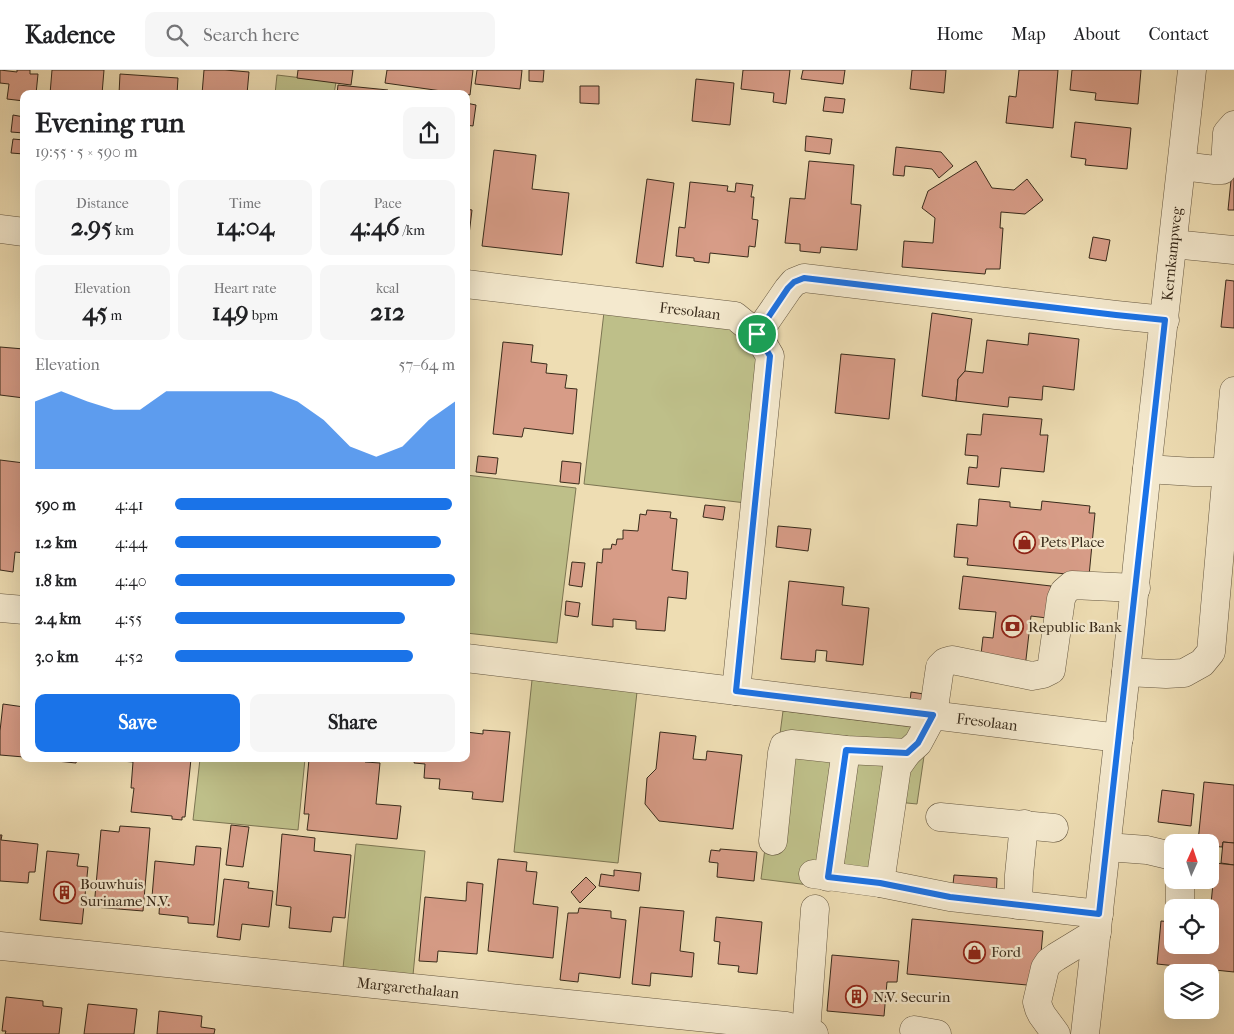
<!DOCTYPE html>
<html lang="en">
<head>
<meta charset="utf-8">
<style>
	body { margin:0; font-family:"IM FELL French Canon",serif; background:#f6f6f6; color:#202124; height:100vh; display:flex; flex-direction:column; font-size:19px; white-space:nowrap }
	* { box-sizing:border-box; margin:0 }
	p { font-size:16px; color:#757577 }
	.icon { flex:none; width:28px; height:28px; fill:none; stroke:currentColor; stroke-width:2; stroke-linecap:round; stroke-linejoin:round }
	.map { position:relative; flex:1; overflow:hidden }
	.side { position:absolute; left:20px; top:20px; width:450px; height:672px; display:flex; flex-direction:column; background:#fff; border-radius:10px; box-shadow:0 5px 20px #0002 }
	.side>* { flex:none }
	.needle { width:32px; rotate:3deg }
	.tools { position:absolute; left:1164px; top:764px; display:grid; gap:10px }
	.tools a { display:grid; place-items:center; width:55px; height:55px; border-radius:10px; background:#fff; box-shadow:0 5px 20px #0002; font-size:25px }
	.pin { position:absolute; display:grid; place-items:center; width:42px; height:42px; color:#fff; margin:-21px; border:2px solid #fff; border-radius:50%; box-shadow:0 1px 5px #0007 }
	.round { display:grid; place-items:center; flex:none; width:52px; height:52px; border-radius:10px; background:#f6f6f6 }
	.summary { display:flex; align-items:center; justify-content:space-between; height:85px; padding:0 15px }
	h1 { font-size:28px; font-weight:700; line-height:38px }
	.metrics { display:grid; grid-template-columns:repeat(3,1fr); gap:8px; height:85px; padding:5px 15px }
	.metrics div { display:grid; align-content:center; border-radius:10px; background:#f6f6f6; text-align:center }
	.metrics b { font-size:25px; font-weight:700 }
	.metrics small { font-size:14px; font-weight:400 }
	.metrics p { font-size:14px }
	.chart { height:140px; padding:10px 15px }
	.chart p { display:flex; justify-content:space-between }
	.chart svg { width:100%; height:90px; margin-top:5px; fill:#1a73e8; opacity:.7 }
	.primary-button { display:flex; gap:10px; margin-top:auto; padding:10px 15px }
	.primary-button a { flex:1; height:58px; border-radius:10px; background:#1a73e8; color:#fff; font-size:20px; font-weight:700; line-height:58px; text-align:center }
	.primary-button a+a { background:#f6f6f6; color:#202124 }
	ul { padding:0 15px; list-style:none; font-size:16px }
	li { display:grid; grid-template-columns:80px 60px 1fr; align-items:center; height:38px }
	li i { height:12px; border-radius:6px; background:#1a73e8 }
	header { display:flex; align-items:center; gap:30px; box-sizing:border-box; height:70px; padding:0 25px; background:#fff; border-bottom:1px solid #e0e0e0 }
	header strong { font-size:24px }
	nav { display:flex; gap:28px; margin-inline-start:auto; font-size:18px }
	.search { width:350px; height:45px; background:#f6f6f6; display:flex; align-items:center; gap:12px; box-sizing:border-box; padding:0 18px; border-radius:10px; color:#757577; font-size:19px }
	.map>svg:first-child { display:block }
</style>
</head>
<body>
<header>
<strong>Kadence</strong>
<div class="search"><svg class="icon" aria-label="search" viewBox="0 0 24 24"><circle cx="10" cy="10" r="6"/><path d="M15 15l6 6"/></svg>Search here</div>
<nav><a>Home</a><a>Map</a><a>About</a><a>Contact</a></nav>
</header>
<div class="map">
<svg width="1234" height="964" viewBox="0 0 1234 964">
	<rect width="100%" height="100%" fill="#eeddb3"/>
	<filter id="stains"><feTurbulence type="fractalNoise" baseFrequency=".004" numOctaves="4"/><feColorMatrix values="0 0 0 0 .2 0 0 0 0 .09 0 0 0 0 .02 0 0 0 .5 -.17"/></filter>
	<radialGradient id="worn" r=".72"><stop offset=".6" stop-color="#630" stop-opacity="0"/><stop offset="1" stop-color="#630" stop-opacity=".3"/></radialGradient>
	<g fill="#bebf89" stroke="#7c7552">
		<path d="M277 5 336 12 334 24H275Z"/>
		<path d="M604 242 724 254 740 262 762 289 746 433 584 414Z"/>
		<path d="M466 405 576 418 557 573 466 563Z"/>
		<path d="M532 610 637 622 618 793 514 782Z"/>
		<path d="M783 641 928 659 917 734 887 731 873 823 761 809Z"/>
		<path d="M200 689H305L298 760 193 750Z"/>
		<path d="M356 774 425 781 413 905 343 898Z"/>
	</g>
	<g fill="#d79c87" stroke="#392b1b">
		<path d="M0 0 17 2V0H30V4H38L36 24H24V31L7 29 9 14 0 13Z"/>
		<path d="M52 0H104L102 24H50Z"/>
		<path d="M204 0H225L249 2 247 24H202Z"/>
		<path d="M298 0H353L351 15 297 8Z"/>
		<path d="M387 0H473L470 25 385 13Z"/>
		<path d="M477 0H522L520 19 475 14Z"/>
		<path d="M529 0H544L543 12 529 11Z"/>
		<path d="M743 0H790L786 34 773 32 774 23 741 19Z"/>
		<path d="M803 0H845L843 14 801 9Z"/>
		<path d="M912 0H946L944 23 910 19Z"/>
		<path d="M1019 0H1058L1053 58 1006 53 1009 26 1016 27Z"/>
		<path d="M1072 0H1141L1138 34 1095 30 1096 23 1070 20Z"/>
		<path d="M120 4 178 8 177 24H119Z"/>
		<path d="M696 9 734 13 730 55 692 51Z"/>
		<path d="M338 15 388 20V24H337Z"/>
		<path d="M580 16H599V34L580 33Z"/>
		<path d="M825 27 845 29 843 43 823 41Z"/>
		<path d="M466 33 476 35 473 56 466 55Z"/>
		<path d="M13 45 24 47V63L11 62Z"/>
		<path d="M1075 52 1131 58 1127 99 1085 95 1086 89 1071 87Z"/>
		<path d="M806 66 832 69 830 84 805 81Z"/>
		<path d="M13 69 24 70V84L11 83Z"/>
		<path d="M896 77 941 82 953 96 939 108 932 99 905 96 904 106 893 105Z"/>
		<path d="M494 80 536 85 532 119 569 123 562 185 482 176Z"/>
		<path d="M1234 81V140H1228Z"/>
		<path d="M809 91 854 95 851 134 861 135 857 180 821 177 820 183 800 181V174L785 173 790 128 805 129Z"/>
		<path d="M976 91 992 118 1014 120 1027 109 1043 130 1025 144 1001 142 1000 158H1003L1000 199H986L985 204 902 197 904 171 933 173 935 148 922 138 928 121Z"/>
		<path d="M647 109 674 113 663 197 636 193Z"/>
		<path d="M690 112 728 116 727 121 735 122 736 113 753 115 751 127H754L752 149 758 150 755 177 749 176 748 187 710 183 709 193 694 191V188L676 186 679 157 685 158Z"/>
		<path d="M466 139 472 140 468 173H466Z"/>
		<path d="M1093 167 1110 170 1106 191 1089 188Z"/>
		<path d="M1226 210 1234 211V258L1221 257Z"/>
		<path d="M932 243 972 249 965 301 958 309 956 331 922 326Z"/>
		<path d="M1029 263 1079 269 1074 320 1043 316 1042 330 1009 327 1008 337 956 331 958 309 965 301 983 303 987 270 1028 275Z"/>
		<path d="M503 272 533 275 531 292 547 294 546 303 567 305 565 318 577 319 573 364 524 358 522 367 493 364Z"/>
		<path d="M0 277 24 279V328L0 325Z"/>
		<path d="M841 284 895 289 889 349 835 343Z"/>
		<path d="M983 344 1042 349 1040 365H1048L1044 402 1001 398 999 417 967 414 969 397 977 398 978 386 965 385 967 364 981 365Z"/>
		<path d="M478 386 498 388 496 404 476 402Z"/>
		<path d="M0 390 24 393V483L15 482 13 502 0 500Z"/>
		<path d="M562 391 581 393 579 414 560 412Z"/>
		<path d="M979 429 1010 432V437L1041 440 1042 431 1090 436 1089 443H1095L1089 506 967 495 968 488 954 487 957 454 977 456Z"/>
		<path d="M705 435 725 437 723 450 703 447Z"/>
		<path d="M647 440 671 442 670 448 677 449 672 500 688 502 686 529 668 527 665 561 636 559V551L613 549V557L592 555 597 492 602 493 603 479H611L612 474 616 475 617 469H623V460L638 461 640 444 646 445Z"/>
		<path d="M778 456 811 459 808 481 776 477Z"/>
		<path d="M572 492 585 493 582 517 569 515Z"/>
		<path d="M963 506 1051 516 1047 548 1031 546 1025 598 980 593 983 567 993 568 996 542 959 539Z"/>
		<path d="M789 511 844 517 842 535 869 538 863 595 826 591 827 581 816 580 815 592 781 589Z"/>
		<path d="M566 531 580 533 578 547 565 545Z"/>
		<path d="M911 622 924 624 923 633 910 632Z"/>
		<path d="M3 634 24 637V687L0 685V661Z"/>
		<path d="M483 660 510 662 503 732 472 729 473 722 439 719 440 709 424 708 425 694 414 693 415 689H466V662L483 664Z"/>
		<path d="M660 662 696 666 693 689 706 690 707 681 742 685 733 759 659 751 645 734 647 708 656 699Z"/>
		<path d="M37 689H77L76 693Z"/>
		<path d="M109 689H191L185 747H182V750L172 749V746L131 742 134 718H131L133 692 109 690Z"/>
		<path d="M309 689H365V692L380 693 376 734 401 736 397 769 307 760 309 744H304Z"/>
		<path d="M1204 712 1234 715V773L1223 772 1222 777 1210 776V772H1198Z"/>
		<path d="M1162 720 1194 724 1191 756 1158 752Z"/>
		<path d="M231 755 249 757 243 797 226 795Z"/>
		<path d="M120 756 150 758 143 841 94 837 101 760 119 762Z"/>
		<path d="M282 764 315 768 314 781 351 785 345 848 333 847 331 862 289 858 291 837 276 835Z"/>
		<path d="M0 765H2L1 770 38 774 35 802H29L28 813 0 811Z"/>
		<path d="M1223 772 1234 773V795L1221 793Z"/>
		<path d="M196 776 221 778 214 855 188 853V847L159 844 160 828 152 827 155 791 194 795Z"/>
		<path d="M720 779 757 782 754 811 717 807 718 793 709 792 711 780 720 781Z"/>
		<path d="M47 781 79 784 77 796 88 797 82 854 40 850Z"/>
		<path d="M498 789 527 792 526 801 537 802 533 834 558 837 553 888 488 881Z"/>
		<path d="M1215 793 1234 795V902L1157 894 1161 851 1172 852V875H1210V844Z"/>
		<path d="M614 800 641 803 639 821 599 816 601 804 614 806Z"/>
		<path d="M954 805 997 808 996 828 952 824Z"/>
		<path d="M586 807 596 817 580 833 571 822Z"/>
		<path d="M224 809 249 812 248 818 273 821 269 857 242 854 240 870 217 867Z"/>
		<path d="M467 812 483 814 477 884 438 881 437 892 419 891 425 827 466 831Z"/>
		<path d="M640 837 684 841 680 881 694 883 692 907 651 903 650 916 632 914Z"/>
		<path d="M579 838 611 841V848L626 850 620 908 579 903 578 912 560 910 568 843H578Z"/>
		<path d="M716 847 762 852 757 904 738 902 739 896 718 894 720 872 714 871Z"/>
		<path d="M912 849 1043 861 1038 916 907 904Z"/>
		<path d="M832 885 899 891 897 912H887L884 946 827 941Z"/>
		<path d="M6 927 43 931V936L62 938 59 964H5L6 961H2Z"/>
		<path d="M88 934 137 939 134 964H84Z"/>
		<path d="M159 941 202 946 201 957 215 959 214 964H157Z"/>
	</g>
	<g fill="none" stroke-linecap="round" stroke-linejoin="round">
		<defs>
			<g id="minor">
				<path d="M1182 96 1215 100H1222L1225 95 1227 63 1234 55"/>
				<path d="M0 159 24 162"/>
				<path d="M1173 174 1234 180"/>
				<path d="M466 214 735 246 757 264 770 286 736 621"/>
				<path d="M757 264 788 219 794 212 804 208 1116 245 1165 250"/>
				<path d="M1147 399 1194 402H1226"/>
				<path d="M0 538 24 540"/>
				<path d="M466 588 1119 668"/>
				<path d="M1126 602 1166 604 1184 603 1202 593 1211 582 1234 321"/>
				<path d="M940 747 1054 758"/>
				<path d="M773 771 782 683 784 676 791 674 846 680 907 683"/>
				<path d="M1107 777 1147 780 1172 786"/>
				<path d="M813 804 880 813 950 827 1099 844"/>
				<path d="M828 807 846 680"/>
				<path d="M880 813 897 697 907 683 918 673 933 645 940 597 945 592 952 590 1032 606 1043 604 1051 600 1061 529 1064 522 1072 515 1136 518"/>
				<path d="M1018 835 1019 805 1024 754"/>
				<path d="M1180 838V810"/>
				<path d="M0 876 786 956 814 964"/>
				<path d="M914 960 937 964"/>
				<path d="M806 962 815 839"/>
				<path d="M1056 964 1042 945 1039 939 1037 932 1045 898 1049 892 1056 887 1097 862"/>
				<path d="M1085 964 1126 602 1147 399 1192 0"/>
			</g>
		</defs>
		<use href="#minor" stroke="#665841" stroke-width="29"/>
		<use href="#minor" stroke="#f4e9ce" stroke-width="28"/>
	</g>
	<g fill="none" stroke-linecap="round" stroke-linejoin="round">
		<defs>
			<path id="route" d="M804 208 1116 245 1165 250 1099 844 950 827 880 813 828 807 846 680 907 683 918 673 933 645 736 621 770 286 757 264 788 218 794 212Z"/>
		</defs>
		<use href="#route" stroke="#fff" stroke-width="10"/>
		<use href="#route" stroke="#1a73e8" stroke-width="6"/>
	</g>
	<defs>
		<symbol id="shop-ring" viewBox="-11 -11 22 22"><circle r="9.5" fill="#f4e9ce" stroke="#8f2418" stroke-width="1.5"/><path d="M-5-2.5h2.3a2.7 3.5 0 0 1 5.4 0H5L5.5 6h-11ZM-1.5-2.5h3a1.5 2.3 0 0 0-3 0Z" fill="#8f2418"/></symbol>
		<symbol id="bank-ring" viewBox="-11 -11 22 22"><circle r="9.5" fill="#f4e9ce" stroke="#8f2418" stroke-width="1.5"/><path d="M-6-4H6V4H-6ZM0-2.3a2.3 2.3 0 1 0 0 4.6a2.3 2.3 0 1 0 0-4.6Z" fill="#8f2418"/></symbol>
		<symbol id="building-ring" viewBox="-11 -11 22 22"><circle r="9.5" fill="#f4e9ce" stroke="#8f2418" stroke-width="1.5"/><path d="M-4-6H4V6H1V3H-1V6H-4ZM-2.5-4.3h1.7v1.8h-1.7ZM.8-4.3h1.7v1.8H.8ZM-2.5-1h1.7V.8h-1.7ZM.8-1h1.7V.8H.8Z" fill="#8f2418"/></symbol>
	</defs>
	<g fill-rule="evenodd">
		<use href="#shop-ring" x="1012" y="460" width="25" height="25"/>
		<use href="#bank-ring" x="1000" y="544" width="25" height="25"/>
		<use href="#building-ring" x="52" y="810" width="25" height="25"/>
		<use href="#shop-ring" x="962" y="870" width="25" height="25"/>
		<use href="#building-ring" x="844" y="914" width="25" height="25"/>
	</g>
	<g text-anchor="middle" stroke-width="4.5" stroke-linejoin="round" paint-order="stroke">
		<g font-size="15" fill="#392b1b" stroke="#f4e9ce">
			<text transform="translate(1172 184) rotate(-84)" y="5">Kernkampweg</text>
			<text transform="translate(690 241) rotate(7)" y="5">Fresolaan</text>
			<text transform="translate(987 652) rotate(7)" y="5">Fresolaan</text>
			<text transform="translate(408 918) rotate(6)" y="5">Margarethalaan</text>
		</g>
		<g font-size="15" fill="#392b1b" stroke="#f4e9ce" text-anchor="start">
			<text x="1040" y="477">Pets Place</text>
			<text x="1028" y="562">Republic Bank</text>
			<text x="80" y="819">Bouwhuis<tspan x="80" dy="17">Suriname N.V.</tspan></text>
			<text x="991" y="887">Ford</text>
			<text x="873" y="932">N.V. Securin</text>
		</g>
	</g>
	<rect width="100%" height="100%" filter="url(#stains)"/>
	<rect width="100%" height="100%" fill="url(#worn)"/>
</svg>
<div class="tools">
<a><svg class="needle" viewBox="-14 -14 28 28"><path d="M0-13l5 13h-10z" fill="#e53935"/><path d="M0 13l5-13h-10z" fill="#757577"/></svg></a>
<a><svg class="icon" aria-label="locate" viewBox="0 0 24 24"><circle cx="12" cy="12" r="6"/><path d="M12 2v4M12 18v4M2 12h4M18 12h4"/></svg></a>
<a><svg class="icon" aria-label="layers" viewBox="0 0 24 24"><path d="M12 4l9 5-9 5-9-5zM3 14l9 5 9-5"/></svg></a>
</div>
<div class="pin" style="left:757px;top:264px;background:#1e9e55"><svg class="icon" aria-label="arrive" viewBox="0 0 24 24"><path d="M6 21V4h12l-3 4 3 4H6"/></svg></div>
<section class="side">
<div class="summary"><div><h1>Evening run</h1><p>19:55 · 5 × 590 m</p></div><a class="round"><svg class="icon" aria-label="share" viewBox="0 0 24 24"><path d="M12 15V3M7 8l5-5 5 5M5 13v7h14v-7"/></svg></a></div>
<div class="metrics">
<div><p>Distance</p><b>2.95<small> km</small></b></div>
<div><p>Time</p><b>14:04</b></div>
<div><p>Pace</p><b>4:46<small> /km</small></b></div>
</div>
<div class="metrics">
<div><p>Elevation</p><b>45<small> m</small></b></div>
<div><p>Heart rate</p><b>149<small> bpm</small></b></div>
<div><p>kcal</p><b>212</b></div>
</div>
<div class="chart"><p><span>Elevation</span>57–64 m</p>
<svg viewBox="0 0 160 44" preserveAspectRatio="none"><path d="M0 44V11L10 6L20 11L30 15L40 15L50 6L60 6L70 6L80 6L90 6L100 11L110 20L120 33L130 38L140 33L150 20L160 11V44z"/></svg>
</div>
<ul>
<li><b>590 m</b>4:41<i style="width:99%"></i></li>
<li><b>1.2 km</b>4:44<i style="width:95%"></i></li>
<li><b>1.8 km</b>4:40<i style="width:100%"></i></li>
<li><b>2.4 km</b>4:55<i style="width:82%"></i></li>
<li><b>3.0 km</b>4:52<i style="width:85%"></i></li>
</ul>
<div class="primary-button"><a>Save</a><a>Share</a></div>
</section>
</div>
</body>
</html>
